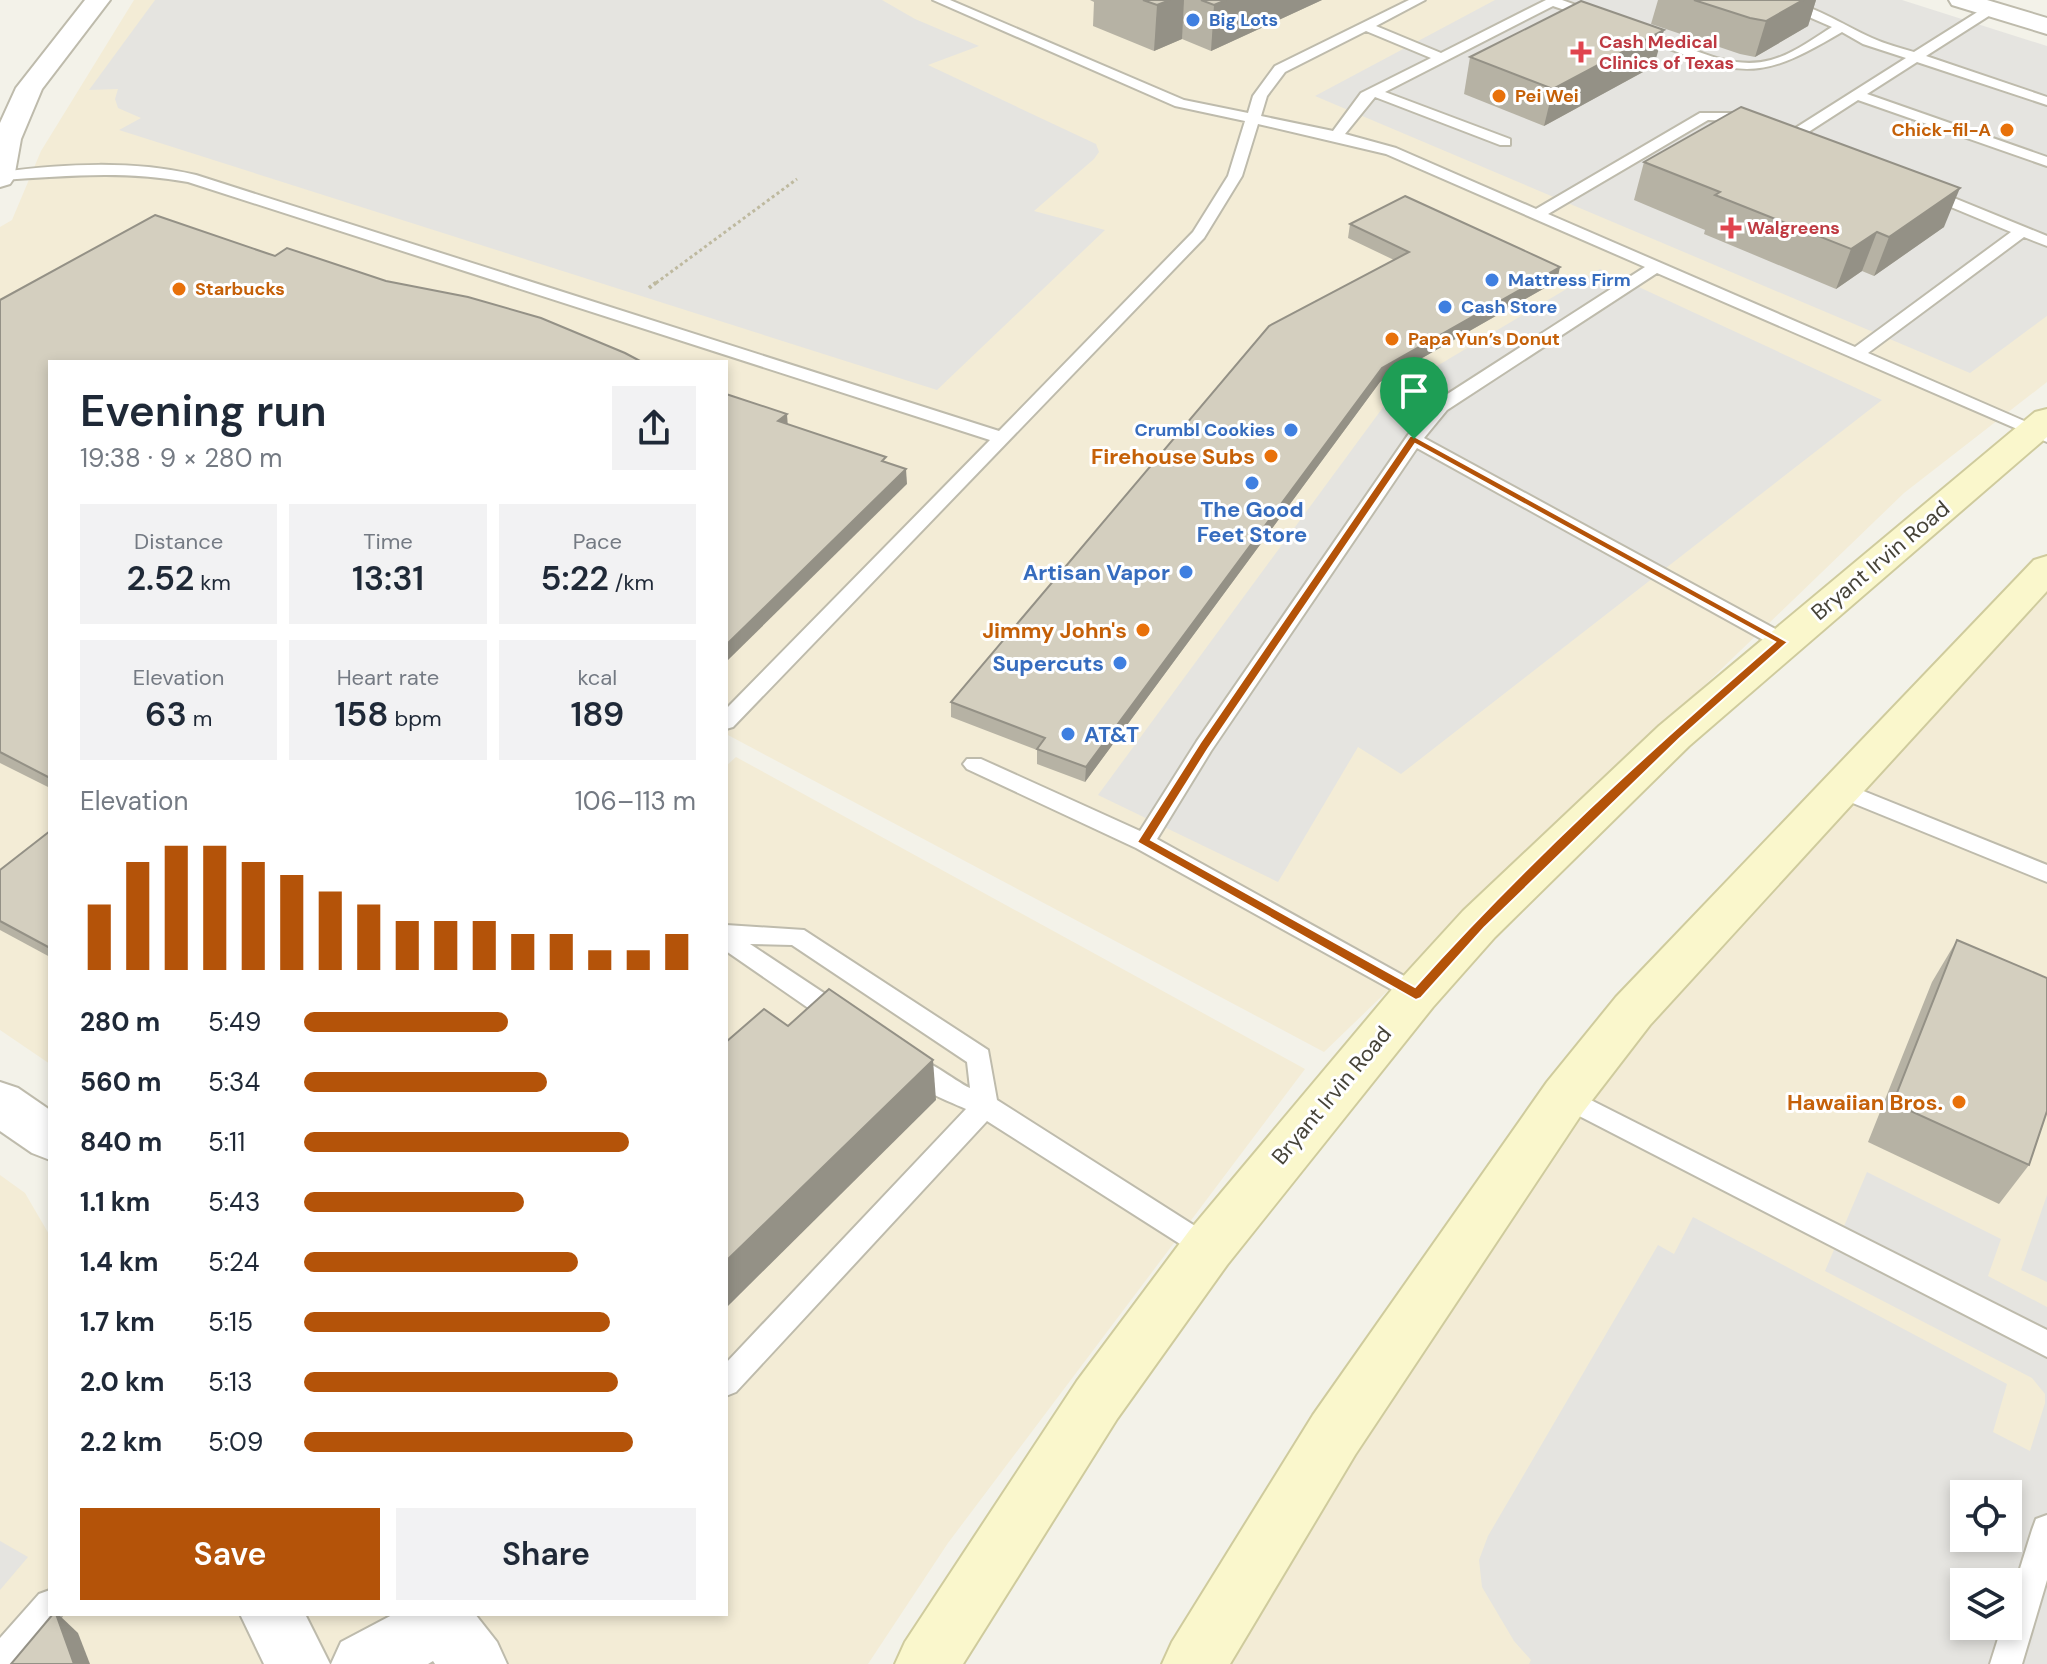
<!DOCTYPE html>
<html lang="en">
<head>
<meta charset="utf-8">
<style>
	body { margin:0; font-family:"DM Sans",sans-serif; background:#f2f2f3; color:#1f2937; height:100vh; display:flex; flex-direction:column; font-size:30px; white-space:nowrap }
	* { box-sizing:border-box; margin:0 }
	p { font-size:26px; color:#747a83 }
	.icon { flex:none; width:44px; height:44px; fill:none; stroke:currentColor; stroke-width:2; stroke-linecap:round; stroke-linejoin:round }
	.map { position:relative; flex:1; overflow:hidden }
	.side { position:absolute; left:48px; top:360px; width:680px; height:1256px; display:flex; flex-direction:column; background:#fff; border-radius:0px; box-shadow:0 4px 12px #0003 }
	.side>* { flex:none }
	.controls { position:absolute; left:1950px; top:1480px; display:grid; gap:16px }
	.controls a { display:grid; place-items:center; width:72px; height:72px; border-radius:0px; background:#fff; box-shadow:0 4px 12px #0003; font-size:40px }
	.pin { position:absolute; display:grid; place-items:center; width:68px; height:68px; color:#fff; margin:-82px -34px; border-radius:50% 50% 50% 0; rotate:-45deg; box-shadow:0 0 8px #0007 }
	.pin .icon { rotate:45deg }
	.round { display:grid; place-items:center; flex:none; width:84px; height:84px; border-radius:0px; background:#f2f2f3 }
	.overview { display:flex; align-items:center; justify-content:space-between; height:136px; padding:0 32px }
	h1 { font-size:44px; font-weight:600; line-height:60px }
	.stats { display:grid; grid-template-columns:repeat(3,1fr); gap:12px; height:136px; padding:8px 32px }
	.stats div { display:grid; align-content:center; border-radius:0px; background:#f2f2f3; text-align:center }
	.stats b { font-size:34px; font-weight:600 }
	.stats small { font-size:22px; font-weight:400 }
	.stats p { font-size:22px }
	.chart { height:224px; padding:16px 32px }
	.chart p { display:flex; justify-content:space-between }
	.chart svg { width:100%; height:144px; margin-top:8px; stroke:#b45309; stroke-width:6 }
	.button { display:flex; gap:16px; margin-top:auto; padding:16px 32px }
	.button a { flex:1; height:92px; border-radius:0px; background:#b45309; color:#fff; font-size:32px; font-weight:600; line-height:92px; text-align:center }
	.button a+a { background:#f2f2f3; color:#1f2937 }
	ul { padding:0 32px; list-style:none; font-size:26px }
	li { display:grid; grid-template-columns:128px 96px 1fr; align-items:center; height:60px }
	li i { height:20px; border-radius:10px; background:#b45309 }
	.map>svg:first-child { display:block }
</style>
</head>
<body>
<div class="map">
<svg width="2047" height="1664" viewBox="0 0 2047 1664">
	<rect width="100%" height="100%" fill="#f3f2e9"/>
	<g fill="#f3ecd6" fill-rule="evenodd">
		<path d="M134 0H1880L2047 52V382L1904 493 1324 1052 726 734V362H50V1064L0 1030V227L12 220 41 151Z"/>
		<path d="M2047 568V1664H1194L1565 1097ZM1964 1494H2008V1538H1964ZM1964 1582H2008V1626H1964Z"/>
		<path d="M736 757 1305 1069 948 1543 868 1664H0V1175L25 1193 50 1236V1614H726V766Z"/>
	</g>
	<g fill="#e5e4e0" fill-rule="evenodd">
		<path d="M155 0H882L915 19 979 46 928 65 1096 144 1099 152 1094 159 1034 211 1105 230 937 390 119 130 141 118 118 108 115 99 118 89 89 90Z"/>
		<path d="M1495 0H1902L2047 46V316L1970 373 1315 96Z"/>
		<path d="M1600 269 1882 400 1401 774 1358 747 1278 882 1098 795 1395 391Z"/>
		<path d="M1867 1172 2001 1239 1988 1276 2047 1307V1664H1529L1531 1660 1514 1641 1482 1587 1479 1560 1488 1536 1658 1245 1674 1254 1693 1217 2007 1384 1993 1432 2030 1451 2045 1403V1394L2032 1378 1825 1271ZM1964 1494H2008V1538H1964ZM1964 1582H2008V1626H1964Z"/>
		<path d="M2047 1195V1282L2021 1270Z"/>
		<path d="M0 1541 28 1557 0 1590Z"/>
	</g>
	<g fill="none" stroke-linecap="round" stroke-linejoin="round">
		<defs>
			<g id="service">
				<path d="M933 0H950L1184 100 1248 113 1253 96 1275 66 1409 0H1425L1376 26 1441 53 1546 0H1562L1601 14V20L1597 21 1553 6 1385 92 1510 139V145H1500L1375 97 1345 134 1396 148 1536 209 1700 113H1736L1757 122 1750 126 1734 121 1708 120 1548 214 1855 347 2011 232 1922 195V189H1932L2047 236V246L2024 237 1868 353 2047 431V442L1657 273 1447 410 1424 438 1790 637 1793 642 1783 649 1776 647 1417 448 1211 751 1157 839 1424 987 1428 994 1424 1001 1416 1003 1136 848 967 769 963 764 967 759H981L1140 831 1197 741 1408 435 1435 402 1645 267 1386 154 1258 124 1242 176 1204 238 733 727 726 729V709L990 440 188 182C122 170 66 176 0 180L1 172C66 164 132 160 196 175L999 431 1193 232 1228 176 1245 121 1175 106ZM1366 31 1431 58 1361 93 1333 131 1261 116 1267 96 1285 72Z"/>
				<path d="M1770 0C1808 0 1838 23 1872 38 1885 44 1900 48 1914 52L1987 6H1995V12L1926 56 2047 97V105L1917 62 1867 94 2047 157V166L1858 100 1796 140H1786V134L1906 58 1863 44 1842 32C1772 73 1750 81 1672 50 1658 44 1638 39 1627 30L1633 26C1677 39 1724 73 1771 60 1793 54 1813 39 1832 27Z"/>
				<path d="M1841 782 2047 865V882L1833 795 1830 790 1833 785Z"/>
				<path d="M726 925 804 930 988 1050 997 1100 1217 1240 1221 1248 1217 1256 1208 1260 1199 1256 987 1121 736 1392 726 1396V1363L966 1109C944 1099 909 1087 898 1064L901 1057C920 1051 951 1079 970 1088L967 1062 792 945 750 944 848 1009 851 1016 848 1023 839 1026 830 1023 726 951Z"/>
				<path d="M1565 1087 2047 1330V1357L1556 1104 1552 1097 1556 1090Z"/>
				<path d="M2047 1515V1580L2022 1664H1990L2002 1626H2008V1607L2032 1530 2036 1519Z"/>
				<path d="M50 1590V1614L61 1616 19 1664H0V1638L39 1594Z"/>
			</g>
			<g id="minor">
				<path d="M85 0H110L42 89 21 139 14 178 10 184 0 187V123L16 88Z"/>
				<path d="M0 1082 18 1088 50 1110V1160L32 1153 0 1131Z"/>
				<path d="M240 1614H305L330 1664H264Z"/>
				<path d="M394 1614H475L497 1642 507 1664H435L433 1661 428 1664H331L341 1642Z"/>
			</g>
			<path id="tertiary" d="M1949 0H1987L2047 18V34L1952 5Z"/>
			<g id="secondary">
				<path d="M2047 409V437L1689 746 1495 937 1433 1007 1227 1265 1117 1419 963 1664H895L905 1642 1077 1381 1189 1231 1399 981 1463 911 1659 726 2035 412Z"/>
				<path d="M2047 556V591L1650 1025 1583 1112 1355 1455 1230 1664H1162L1172 1642 1313 1415 1547 1082 1616 997 2034 560Z"/>
			</g>
		</defs>
		<use href="#service" stroke="#bebbac" stroke-width="4"/>
		<use href="#minor" stroke="#bebbac" stroke-width="4"/>
		<use href="#tertiary" stroke="#bebbac" stroke-width="4"/>
		<use href="#secondary" stroke="#cfcb9d" stroke-width="4"/>
		<path stroke="#beb99f" stroke-width="3" stroke-dasharray="3 3" stroke-linecap="butt" d="M656 283 797 179"/>
		<path stroke="#beb99f" stroke-width="4" stroke-dasharray="3 3" stroke-linecap="butt" d="M649 288 658 281"/>
		<use href="#service" fill="#fff" fill-rule="evenodd"/>
		<use href="#minor" fill="#fff" fill-rule="evenodd"/>
		<use href="#tertiary" fill="#fff" fill-rule="evenodd"/>
		<use href="#secondary" fill="#faf7cc" fill-rule="evenodd"/>
	</g>
	<g fill="#b6b2a4">
		<path d="M1090 0H1322L1211 51 1182 39 1154 51 1093 26 1094 2Z"/>
		<path d="M1658 0H1816L1808 26 1755 57 1740 54 1651 24Z"/>
		<path d="M1470 57 1654 66 1544 126 1464 94Z"/>
		<path d="M1644 162 1944 227 1874 276 1862 271 1836 289 1704 234 1705 230 1634 200Z"/>
		<path d="M1350 224 1557 281 1380 382 1085 782 1037 764V750L951 717V702L1394 260 1348 238Z"/>
		<path d="M275 256 386 281 50 362V788L0 763V300Z"/>
		<path d="M50 831V957L0 930V870Z"/>
		<path d="M1957 940 2029 1165 1999 1204 1868 1142 1932 982Z"/>
	</g>
	<g fill="#949186">
		<path d="M1170 0H1184L1182 39 1154 51 1157 5Z"/>
		<path d="M1226 0H1322L1211 51 1214 5Z"/>
		<path d="M1803 0H1816L1808 26 1755 57 1766 21Z"/>
		<path d="M1664 30 1654 66 1544 126 1553 89Z"/>
		<path d="M1960 188 1944 227 1874 276 1889 237Z"/>
		<path d="M1877 232 1862 271 1836 289 1851 249Z"/>
		<path d="M1560 267 1557 281 1380 382 1085 782 1086 767 1382 368Z"/>
		<path d="M787 414 788 428 778 421Z"/>
		<path d="M906 469 907 484 726 662V645Z"/>
		<path d="M933 1060 936 1100 726 1308V1261Z"/>
		<path d="M56 1614H58L78 1633 90 1664H74Z"/>
	</g>
	<g fill="#d4cfbf" stroke="#949186" stroke-width="2">
		<path d="M1143 0H1170L1157 5Z"/>
		<path d="M1201 0H1226L1214 5Z"/>
		<path d="M1694 0H1803L1766 21 1750 18Z"/>
		<path d="M1581 1 1664 30 1553 89 1470 57Z"/>
		<path d="M1741 107 1960 188 1889 237 1877 232 1851 249 1715 195 1720 192 1644 162Z"/>
		<path d="M1405 196 1560 267 1382 368 1086 767 1037 749 1045 738 951 702 1269 326 1409 252 1350 224Z"/>
		<path d="M155 215 275 256 287 248 386 281 468 297 541 318 625 353 642 362H50V778L0 752V300Z"/>
		<path d="M726 394 787 414 778 421 886 457 882 461 906 469 726 645Z"/>
		<path d="M50 831V948L0 921V870Z"/>
		<path d="M1957 940 2047 978V1111L2029 1165 1893 1103Z"/>
		<path d="M829 989 933 1060 726 1261V1042L764 1009 788 1026Z"/>
		<path d="M53 1614H56L74 1664H11Z"/>
	</g>
	<path fill="#b45309" stroke="#fff" stroke-width="2" fill-rule="evenodd" d="M1414 436 1788 642 1679 739 1484 928 1421 998 1416 1000 1137 842 1200 743 1410 436ZM1415 444 1775 642C1649 751 1526 863 1415 987L1151 840 1208 749Z"/>
	<g fill="#3f7fe0" stroke="#fff" stroke-width="3">
		<circle cx="1193" cy="20" r="8"/>
		<circle cx="1492" cy="280" r="8"/>
		<circle cx="1445" cy="307" r="8"/>
		<circle cx="1291" cy="430" r="8"/>
		<circle cx="1252" cy="483" r="8"/>
		<circle cx="1186" cy="572" r="8"/>
		<circle cx="1120" cy="663" r="8"/>
		<circle cx="1068" cy="734" r="8"/>
	</g>
	<g fill="#e0444e" stroke="#fff" stroke-width="3">
		<path d="M1577 40h8v8h8v8h-8v8h-8v-8h-8v-8h8z"/>
		<path d="M1727 216h8v8h8v8h-8v8h-8v-8h-8v-8h8z"/>
	</g>
	<g fill="#e8710a" stroke="#fff" stroke-width="3">
		<circle cx="1499" cy="96" r="8"/>
		<circle cx="2007" cy="130" r="8"/>
		<circle cx="179" cy="289" r="8"/>
		<circle cx="1392" cy="339" r="8"/>
		<circle cx="1271" cy="456" r="8"/>
		<circle cx="1143" cy="630" r="8"/>
		<circle cx="1959" cy="1102" r="8"/>
	</g>
	<g text-anchor="middle" stroke-width="6" stroke-linejoin="round" paint-order="stroke">
		<g font-size="18" font-weight="bold" fill="#366cbe" stroke="#fff" text-anchor="start">
			<text x="1209" y="26">Big Lots</text>
			<text x="1508" y="286">Mattress Firm</text>
			<text x="1461" y="313">Cash Store</text>
			<text x="1275" y="436" text-anchor="end">Crumbl Cookies</text>
		</g>
		<g font-size="18" font-weight="bold" fill="#be3a42" stroke="#fff" text-anchor="start">
			<text x="1599" y="48">Cash Medical<tspan x="1599" dy="21">Clinics of Texas</tspan></text>
			<text x="1747" y="234">Walgreens</text>
		</g>
		<g font-size="18" font-weight="bold" fill="#c56008" stroke="#fff" text-anchor="start">
			<text x="1515" y="102">Pei Wei</text>
			<text x="1991" y="136" text-anchor="end">Chick-fil-A</text>
			<text x="195" y="295">Starbucks</text>
			<text x="1408" y="345">Papa Yun’s Donut</text>
		</g>
		<g font-size="22" font-weight="bold" fill="#c56008" stroke="#fff" text-anchor="end">
			<text x="1255" y="464">Firehouse Subs</text>
			<text x="1127" y="638">Jimmy John's</text>
			<text x="1943" y="1110">Hawaiian Bros.</text>
		</g>
		<g font-size="22" font-weight="bold" fill="#366cbe" stroke="#fff" text-anchor="end">
			<text x="1252" y="517" text-anchor="middle">The Good<tspan x="1252" dy="25">Feet Store</tspan></text>
			<text x="1170" y="580">Artisan Vapor</text>
			<text x="1104" y="671">Supercuts</text>
			<text x="1084" y="742" text-anchor="start">AT&amp;T</text>
		</g>
		<g font-size="22" fill="#464338" stroke="#fff">
			<text transform="translate(1880 560) rotate(-40)" y="8">Bryant Irvin Road</text>
			<text transform="translate(1331 1095) rotate(-50)" y="8">Bryant Irvin Road</text>
		</g>
	</g>
</svg>
<div class="controls">
<a><svg class="icon" aria-label="locate" viewBox="0 0 24 24"><circle cx="12" cy="12" r="6"/><path d="M12 2v4M12 18v4M2 12h4M18 12h4"/></svg></a>
<a><svg class="icon" aria-label="layers" viewBox="0 0 24 24"><path d="M12 4l9 5-9 5-9-5zM3 14l9 5 9-5"/></svg></a>
</div>
<div class="pin" style="left:1414px;top:439px;background:#1e9e55"><svg class="icon" aria-label="arrive" viewBox="0 0 24 24"><path d="M6 21V4h12l-3 4 3 4H6"/></svg></div>
<section class="side">
<div class="overview"><div><h1>Evening run</h1><p>19:38 · 9 × 280 m</p></div><a class="round"><svg class="icon" aria-label="share" viewBox="0 0 24 24"><path d="M12 15V3M7 8l5-5 5 5M5 13v7h14v-7"/></svg></a></div>
<div class="stats">
<div><p>Distance</p><b>2.52<small> km</small></b></div>
<div><p>Time</p><b>13:31</b></div>
<div><p>Pace</p><b>5:22<small> /km</small></b></div>
</div>
<div class="stats">
<div><p>Elevation</p><b>63<small> m</small></b></div>
<div><p>Heart rate</p><b>158<small> bpm</small></b></div>
<div><p>kcal</p><b>189</b></div>
</div>
<div class="chart"><p><span>Elevation</span>106–113 m</p>
<svg viewBox="0 0 160 44" preserveAspectRatio="none"><path d="M5 44V24M15 44V11M25 44V6M35 44V6M45 44V11M55 44V15M65 44V20M75 44V24M85 44V29M95 44V29M105 44V29M115 44V33M125 44V33M135 44V38M145 44V38M155 44V33"/></svg>
</div>
<ul>
<li><b>280 m</b>5:49<i style="width:52%"></i></li>
<li><b>560 m</b>5:34<i style="width:62%"></i></li>
<li><b>840 m</b>5:11<i style="width:83%"></i></li>
<li><b>1.1 km</b>5:43<i style="width:56%"></i></li>
<li><b>1.4 km</b>5:24<i style="width:70%"></i></li>
<li><b>1.7 km</b>5:15<i style="width:78%"></i></li>
<li><b>2.0 km</b>5:13<i style="width:80%"></i></li>
<li><b>2.2 km</b>5:09<i style="width:84%"></i></li>
</ul>
<div class="button"><a>Save</a><a>Share</a></div>
</section>
</div>
</body>
</html>
